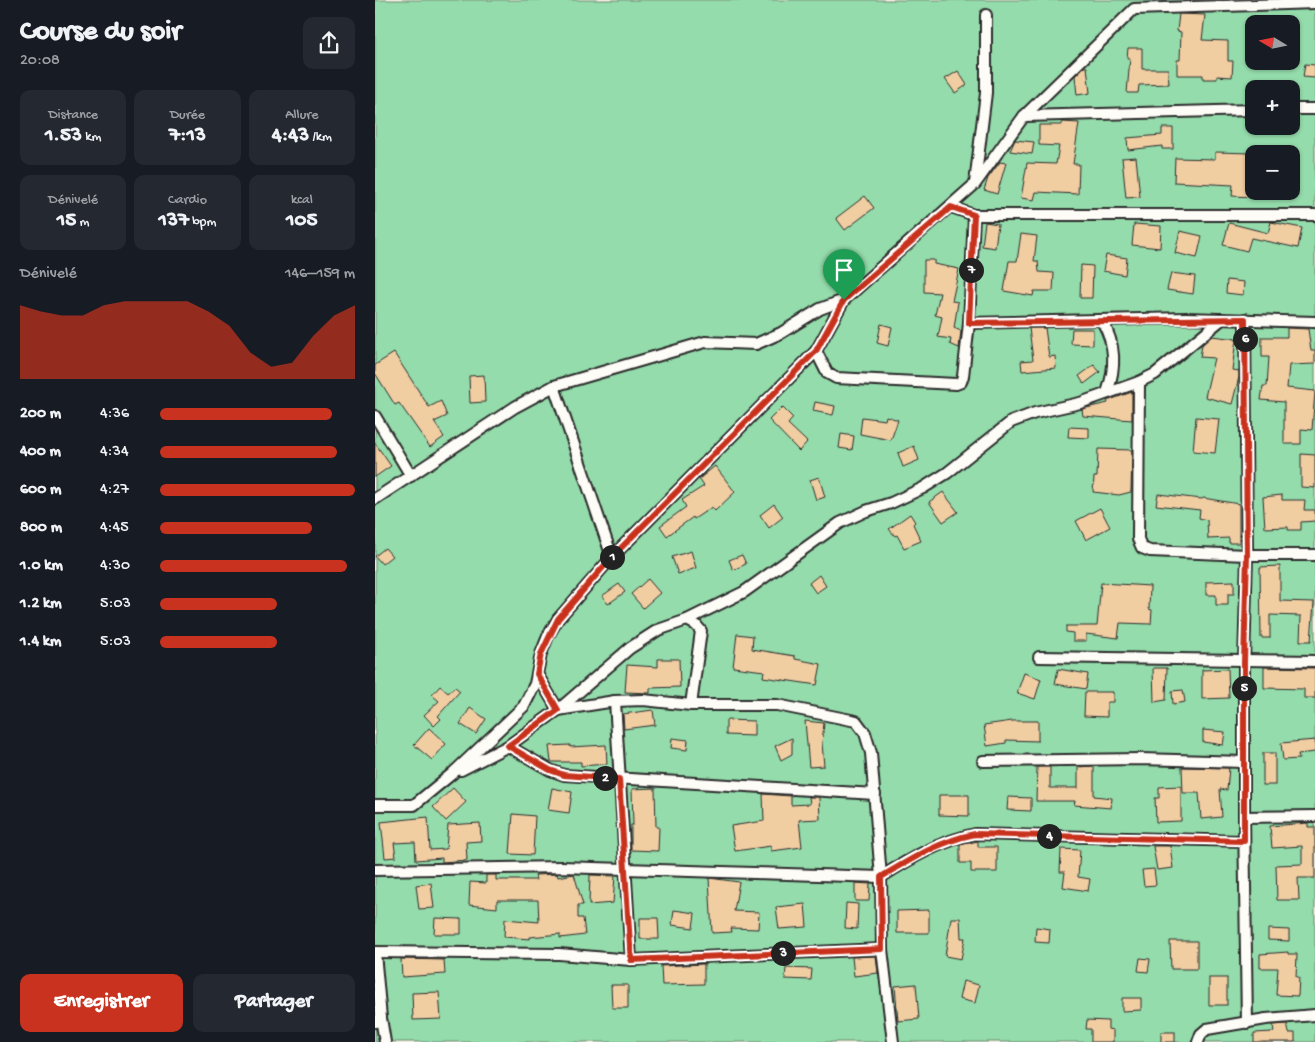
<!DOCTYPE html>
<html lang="fr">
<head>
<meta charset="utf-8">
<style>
	body { margin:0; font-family:"Gochi Hand",sans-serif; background:#242831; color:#f1f3f6; height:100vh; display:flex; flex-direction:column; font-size:19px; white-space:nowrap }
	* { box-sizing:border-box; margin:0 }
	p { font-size:16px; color:#9ea1a6 }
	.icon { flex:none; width:28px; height:28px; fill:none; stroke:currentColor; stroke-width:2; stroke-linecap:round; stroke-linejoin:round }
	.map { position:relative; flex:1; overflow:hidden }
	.panel { display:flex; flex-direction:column; background:#171b24; width:375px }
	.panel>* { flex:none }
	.needle { width:32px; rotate:280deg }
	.buttons { position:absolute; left:870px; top:15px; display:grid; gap:10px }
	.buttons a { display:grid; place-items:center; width:55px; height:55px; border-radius:10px; background:#171b24; box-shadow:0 1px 4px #0004; font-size:25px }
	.pin { position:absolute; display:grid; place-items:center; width:42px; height:42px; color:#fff; margin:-51px -21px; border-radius:50% 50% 50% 0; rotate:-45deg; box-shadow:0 0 5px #0007 }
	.pin .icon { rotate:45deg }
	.km { position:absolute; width:25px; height:25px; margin:-12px; border-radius:50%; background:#222; color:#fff; font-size:14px; line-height:25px; text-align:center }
	.round { display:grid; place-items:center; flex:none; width:52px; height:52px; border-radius:10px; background:#242831 }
	.overview { display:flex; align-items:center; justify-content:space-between; height:85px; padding:0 20px }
	h1 { font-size:28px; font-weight:700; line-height:38px }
	.figures { display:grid; grid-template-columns:repeat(3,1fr); gap:8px; height:85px; padding:5px 20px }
	.figures div { display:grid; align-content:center; border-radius:10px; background:#242831; text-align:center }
	.figures b { font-size:21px; font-weight:700 }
	.figures small { font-size:14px; font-weight:400 }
	.figures p { font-size:14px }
	.chart { height:140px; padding:10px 20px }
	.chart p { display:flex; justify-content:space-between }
	.chart svg { width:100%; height:90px; margin-top:5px; fill:#c8321e; opacity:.7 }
	.action { display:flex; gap:10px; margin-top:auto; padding:10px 20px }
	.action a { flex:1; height:58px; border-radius:10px; background:#c8321e; color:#fff; font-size:20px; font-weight:700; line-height:58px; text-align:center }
	.action a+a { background:#242831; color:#f1f3f6 }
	ul { padding:0 20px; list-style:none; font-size:16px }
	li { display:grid; grid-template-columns:80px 60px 1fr; align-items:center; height:38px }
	li i { height:12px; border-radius:6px; background:#c8321e }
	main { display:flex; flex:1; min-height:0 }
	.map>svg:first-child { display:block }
</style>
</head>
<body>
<main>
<section class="panel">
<div class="overview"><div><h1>Course du soir</h1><p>20:08</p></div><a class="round"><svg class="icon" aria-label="share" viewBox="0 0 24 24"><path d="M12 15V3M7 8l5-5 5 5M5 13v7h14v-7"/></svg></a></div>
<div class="figures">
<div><p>Distance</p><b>1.53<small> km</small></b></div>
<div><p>Durée</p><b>7:13</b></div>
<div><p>Allure</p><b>4:43<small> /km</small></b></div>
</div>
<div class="figures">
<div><p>Dénivelé</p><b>15<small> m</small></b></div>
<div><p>Cardio</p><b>137<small> bpm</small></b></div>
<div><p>kcal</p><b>105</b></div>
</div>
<div class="chart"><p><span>Dénivelé</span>146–159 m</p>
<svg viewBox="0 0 160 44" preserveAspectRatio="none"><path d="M0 44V8L10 11L20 13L30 13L40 8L50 6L60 6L70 6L80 6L90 11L100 18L110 31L120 38L130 36L140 23L150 13L160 8V44z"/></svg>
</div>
<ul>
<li><b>200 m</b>4:36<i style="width:88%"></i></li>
<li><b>400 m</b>4:34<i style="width:91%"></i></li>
<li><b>600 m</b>4:27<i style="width:100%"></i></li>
<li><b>800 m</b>4:45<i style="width:78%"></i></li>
<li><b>1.0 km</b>4:30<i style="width:96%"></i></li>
<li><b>1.2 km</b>5:03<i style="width:60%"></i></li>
<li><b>1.4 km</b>5:03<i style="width:60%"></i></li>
</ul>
<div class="action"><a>Enregistrer</a><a>Partager</a></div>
</section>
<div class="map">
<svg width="940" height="1042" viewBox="0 0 940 1042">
	<rect width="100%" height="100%" fill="#fbf3e6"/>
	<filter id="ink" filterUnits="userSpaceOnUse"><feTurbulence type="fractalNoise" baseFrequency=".02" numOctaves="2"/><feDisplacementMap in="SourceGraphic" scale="10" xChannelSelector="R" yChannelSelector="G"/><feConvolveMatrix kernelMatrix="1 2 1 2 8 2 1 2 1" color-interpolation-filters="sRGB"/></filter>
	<g filter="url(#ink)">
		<path fill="#94dcab" stroke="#60846b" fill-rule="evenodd" d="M0 0H940V1042H0ZM879 24H916V61H879ZM879 89H916V126H879ZM879 154H916V191H879Z"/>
		<g fill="#f1cda2" stroke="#2b2b2b">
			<path d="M804 14 830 15 827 40 853 41V61H858L857 77 842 76V79H828V75H802V60H805L806 32 802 31Z"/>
			<path d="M753 48H767V69H793L794 84 764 85 763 93H752L755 58H752Z"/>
			<path d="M930 64 940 65V78L928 77Z"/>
			<path d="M709 67H712L715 93 702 95 700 76Z"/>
			<path d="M583 71 592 85 580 93 570 79Z"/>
			<path d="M687 122 704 123 698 164H704L703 194 661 192 659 200 646 198 652 163 681 164 684 146 664 145V125H687Z"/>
			<path d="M787 128H798V149H787V146L753 150 752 138 787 135Z"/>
			<path d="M640 140 659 142 657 154 635 151Z"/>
			<path d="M840 152 876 153 875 176H879V197L857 196 858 185 799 182 800 158 840 159Z"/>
			<path d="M761 157 765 197 751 198 747 158Z"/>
			<path d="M625 162 631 163 622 194 609 190 613 178Z"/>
			<path d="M490 196 499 208 470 230 461 218Z"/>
			<path d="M610 222 623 224 620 248 607 246Z"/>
			<path d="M896 222 927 228 923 248 876 238 872 251 848 245 854 223 893 233Z"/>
			<path d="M759 224 786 226 785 248 757 245Z"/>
			<path d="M805 231 827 236 822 258 800 253Z"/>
			<path d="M646 234 662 236 659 261H663L664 272 679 273 678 291H659L658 296 629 291 634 261H642Z"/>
			<path d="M731 255 752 258 750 275 728 271Z"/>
			<path d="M549 260H559V264L584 269 577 301 583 302 579 328 586 331 584 348 575 344 576 339 563 337 567 317 560 315 565 293 549 292Z"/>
			<path d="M706 265 718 266 717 298H705Z"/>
			<path d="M796 273 820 276 818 294 792 290Z"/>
			<path d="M852 280 869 282 868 295 851 293Z"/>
			<path d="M506 324 517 327 513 346 502 343Z"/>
			<path d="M654 328H670L674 357 680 356 681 368 647 371 646 361 658 360Z"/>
			<path d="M912 328 933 329 936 351H940V364L914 365 912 388 940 391 937 430 926 429V444H909V402L886 400 888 386H892L894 357H887V337H912Z"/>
			<path d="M697 329H718V345L696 344Z"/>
			<path d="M837 336 861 339 857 370 864 371V377L857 404 830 397 839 358 825 357 827 345Z"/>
			<path d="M19 353 54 407 66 401 72 416 59 422 69 437 55 447 24 403 20 405 0 373V365Z"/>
			<path d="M719 365 725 372 709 384 704 376Z"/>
			<path d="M109 375 110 402 95 403 94 376Z"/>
			<path d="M757 392V420L708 416 707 409 733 403 732 401Z"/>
			<path d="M440 402 460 406 458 415 438 411Z"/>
			<path d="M407 407 418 418 413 424 432 442 424 451 394 420Z"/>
			<path d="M511 416 523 420 516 440 485 434 487 417 510 420Z"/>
			<path d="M821 417 844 419 840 453 818 451Z"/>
			<path d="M694 427 714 428V438L693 437Z"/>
			<path d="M466 434 479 436 477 450 464 448Z"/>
			<path d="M0 443 16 466 0 477Z"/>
			<path d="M539 446 544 460 528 467 523 453Z"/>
			<path d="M723 449 757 450 756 492 744 495 718 492 719 477H722Z"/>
			<path d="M926 454 940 455V488L926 487Z"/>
			<path d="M340 466 360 492 340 511 337 507 319 519 318 517 292 536 285 526 311 507 307 500 329 486 324 479Z"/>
			<path d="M444 477 450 497 441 500 435 480Z"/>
			<path d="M568 492 583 512 568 522 554 502Z"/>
			<path d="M783 494 827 499 828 498 864 504V543H854V538L833 539 832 520 824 518 825 510 781 505Z"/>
			<path d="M907 495V500H930L929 510H940V521L926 522V530H913V527L890 528 888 497Z"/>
			<path d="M399 504 408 517 394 528 385 515Z"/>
			<path d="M725 508 735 527 711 540 701 521Z"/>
			<path d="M535 514 540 522 538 524 546 541 529 548 522 535 520 536 514 529Z"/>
			<path d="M10 548 17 556 7 564 0 556Z"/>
			<path d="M316 551 321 568 303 574 297 557Z"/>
			<path d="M367 555 371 564 358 570 354 560Z"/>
			<path d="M905 566V601L939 602 936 641H925L926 616 895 615V638H886L885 567Z"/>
			<path d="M444 575 451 586 441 593 434 583Z"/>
			<path d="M273 579 285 593 268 608 256 594Z"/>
			<path d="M859 581V594H853V605H841V595H831V582Z"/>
			<path d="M726 583 775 586 774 609 777 610 776 624 745 623 743 638 711 634V641H698V633L691 632V626H722Z"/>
			<path d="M244 584 250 592 233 604 227 596Z"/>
			<path d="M362 634 378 636 377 649 420 656V659L446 664 442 685 388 677 389 671 358 667Z"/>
			<path d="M283 659H304L305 687 275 688V693L250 692 252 665 283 667Z"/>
			<path d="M889 667 940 668V698H929V689L889 688Z"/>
			<path d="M778 668H792L791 700 779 702Z"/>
			<path d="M683 669 713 674 711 689 680 684Z"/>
			<path d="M853 669 854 698 827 699V670Z"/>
			<path d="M649 673 666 679 660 699 642 693Z"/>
			<path d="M65 686 73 693 80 687 85 691 63 716 66 719 59 726 49 715 64 701 57 695Z"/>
			<path d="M808 690 810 702 798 704 797 691Z"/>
			<path d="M710 692H738V702H732V717L709 716Z"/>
			<path d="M95 708 111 719 101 734 85 724Z"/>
			<path d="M278 710 280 725 249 729 248 714Z"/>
			<path d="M351 720 379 721V736L351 735Z"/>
			<path d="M430 721 449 723 447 743 449 766 434 767Z"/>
			<path d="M637 721H663V741L631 740V743L612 746 609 725Z"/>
			<path d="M54 728 71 744 57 760 39 745Z"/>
			<path d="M828 730 850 732 848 745 828 742Z"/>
			<path d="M297 738 313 740 312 750 296 748Z"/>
			<path d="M417 738V754L406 760 400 746Z"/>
			<path d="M940 740V752L923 754 924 759 908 760 906 743Z"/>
			<path d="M195 745V747L231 745 232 764 206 766V762H176L174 746Z"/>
			<rect x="888" y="753" width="12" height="32"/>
			<path d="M719 766V796L737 798 736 808 699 805 700 801H661L662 767H675V788H703V767Z"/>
			<path d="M807 767 854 768 852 790 845 789 847 817 826 819 824 793H808Z"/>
			<path d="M806 786V821L781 822 780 798H784V787Z"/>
			<path d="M78 788 91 802 71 821 58 807Z"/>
			<path d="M177 788 197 792 194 813 173 810Z"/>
			<path d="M280 788 281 827H284L283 851 256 850V825H258L257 789Z"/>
			<path d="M388 794 416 796V805L435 804 434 797H444L445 819 424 820 427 847 396 851V846L360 851 356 826 389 821Z"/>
			<path d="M564 795H594V816L564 815Z"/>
			<path d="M633 797 656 798V811L632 810Z"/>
			<path d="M138 814 160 816 158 855 135 854Z"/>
			<path d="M53 817 55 850 71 849 73 825 105 823 106 841 91 842 92 860 67 862V858L41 860 40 842 19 843 21 857 10 858 6 822Z"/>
			<path d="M933 823V827H940V878H923L924 900H902L901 865 927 864V846L897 848 895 826Z"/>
			<path d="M603 841V847H622V872H596V863H585V845Z"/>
			<path d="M778 846H795L798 868 782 870Z"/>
			<path d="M686 849 705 850 703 877 715 879 713 891 688 887 690 872H685Z"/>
			<path d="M779 869 781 885 769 886 767 870Z"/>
			<path d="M182 874 183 877 199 874 208 905H203V918H208L210 935 185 938V934L155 937V939L129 937 130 919 164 922 163 900H122V908L94 905 95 882 111 883V875H121V880H161L160 875Z"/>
			<path d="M215 875 240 876 238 903 214 905Z"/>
			<path d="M334 878 364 882 359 911 384 912 383 929 356 928 357 932 337 933Z"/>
			<path d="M56 883 59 908 44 909 41 885Z"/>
			<path d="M480 883 495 884 494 901H480Z"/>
			<path d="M471 903 483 904 482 929 470 928Z"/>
			<path d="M430 904 432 927 404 929 401 907Z"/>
			<path d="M299 910 320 913 318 928 297 925Z"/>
			<path d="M554 910V933H522V911Z"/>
			<path d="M60 918 86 919V934H59Z"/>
			<path d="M265 918H283L284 939H265Z"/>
			<path d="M576 918H585L586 938H590L586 959 570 956Z"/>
			<path d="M661 927 675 929 674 943 660 942Z"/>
			<path d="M893 929 914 930V941L893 940Z"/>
			<path d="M795 941H822V969H796Z"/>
			<path d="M913 952V954H922L921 977H924L923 996 901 995 903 968H885V954Z"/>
			<path d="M501 956 503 973 479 976 477 957Z"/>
			<path d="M765 958 775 959 773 972 763 971Z"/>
			<path d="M26 959 69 960 70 974 27 977Z"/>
			<path d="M329 964V984L287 985 286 966Z"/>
			<path d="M411 968 437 969 436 980 410 979Z"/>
			<rect x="834" y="978" width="18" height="27"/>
			<path d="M588 981 604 985 600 1003 584 999Z"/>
			<path d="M541 984 544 1019 523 1021 520 986Z"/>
			<path d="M236 985H253V1008H237Z"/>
			<path d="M64 992 66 1019 38 1020 37 993Z"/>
			<path d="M747 998H766V1010L747 1011Z"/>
			<path d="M712 1020 733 1021V1029L738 1030V1042H716V1029H711Z"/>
			<path d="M912 1024 914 1033H920V1042H879V1033L899 1032 898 1025Z"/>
			<rect x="786" y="1032" width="14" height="10"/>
		</g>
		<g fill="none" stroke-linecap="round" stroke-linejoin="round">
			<defs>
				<g id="minor">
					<path d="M916 109H940"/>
					<path d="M649 116 879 110"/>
					<path d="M600 183 611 93V15"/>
					<path d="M576 207 599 215H940"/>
					<path d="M599 215 594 323 811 318 940 322"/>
					<path d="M870 319 872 555 869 662V817L872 1023"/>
					<path d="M727 321C741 345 741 367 732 393"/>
					<path d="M441 351 452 373 461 378 581 384 586 382 588 376 594 323"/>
					<path d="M764 382 763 539 767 548 775 551 872 555H940"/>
					<path d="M179 386 237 557"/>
					<path d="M0 416 36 476"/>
					<path d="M0 499 140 407 179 386 330 342 381 344 406 333 445 309 469 300"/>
					<path d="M312 620 321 625 326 631 316 705"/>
					<path d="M664 657 940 661"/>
					<path d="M162 674 183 710 240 701 256 960"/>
					<path d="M240 701 268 700 316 705H402L481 721 490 733 496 753 506 877 507 949 518 1042"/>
					<path d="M133 746 175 770 189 775 500 794"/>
					<path d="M608 761 766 759 869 762"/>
					<path d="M86 770 133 746 183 710 255 648 283 630 312 620 369 592 465 523 491 511 516 503 548 488 572 473 636 422 660 413 705 403 764 382 780 374 847 319"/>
					<path d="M0 805H39L78 773 149 706 160 684 166 654 173 636 183 619 237 557 441 351 469 300 600 184 649 116 759 9 940 3"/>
					<path d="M869 817 940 816"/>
					<path d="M0 870 186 867 506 877C536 858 565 841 600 834L869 841"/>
					<path d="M0 952 184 954 256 960 507 949"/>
					<path d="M0 953 6 1018 0 1022"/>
					<path d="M6 1018 10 1042"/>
					<path d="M823 1042 826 1034 832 1029 891 1019 940 1015"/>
				</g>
			</defs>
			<use href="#minor" stroke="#2b2b2b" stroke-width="14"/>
			<use href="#minor" stroke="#fdfcf7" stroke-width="10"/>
		</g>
	</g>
	<g fill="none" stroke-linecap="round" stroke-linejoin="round" filter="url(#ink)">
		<defs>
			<path id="route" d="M576 207 599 215 594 323 870 319 872 555 869 662V841L600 834C565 841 536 859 506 877L507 949 256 960 244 779 189 775 175 770 133 746 183 710 162 674 166 654 183 619 237 557 441 351 469 300Z"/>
		</defs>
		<use href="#route" stroke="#fff" stroke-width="10"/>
		<use href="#route" stroke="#c8321e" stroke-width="6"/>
	</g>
</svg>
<div class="buttons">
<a><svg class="needle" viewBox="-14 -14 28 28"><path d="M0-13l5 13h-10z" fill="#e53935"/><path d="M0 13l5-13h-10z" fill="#9ea1a6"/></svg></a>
<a>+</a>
<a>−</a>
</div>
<div class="pin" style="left:469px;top:300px;background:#1e9e55"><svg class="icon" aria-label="arrive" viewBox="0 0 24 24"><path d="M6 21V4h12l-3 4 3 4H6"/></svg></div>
<b class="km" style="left:237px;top:557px">1</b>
<b class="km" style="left:230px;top:778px">2</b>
<b class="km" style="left:408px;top:953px">3</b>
<b class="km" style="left:674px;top:836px">4</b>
<b class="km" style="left:869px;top:688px">5</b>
<b class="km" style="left:870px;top:339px">6</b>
<b class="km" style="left:596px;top:270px">7</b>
</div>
</main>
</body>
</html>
